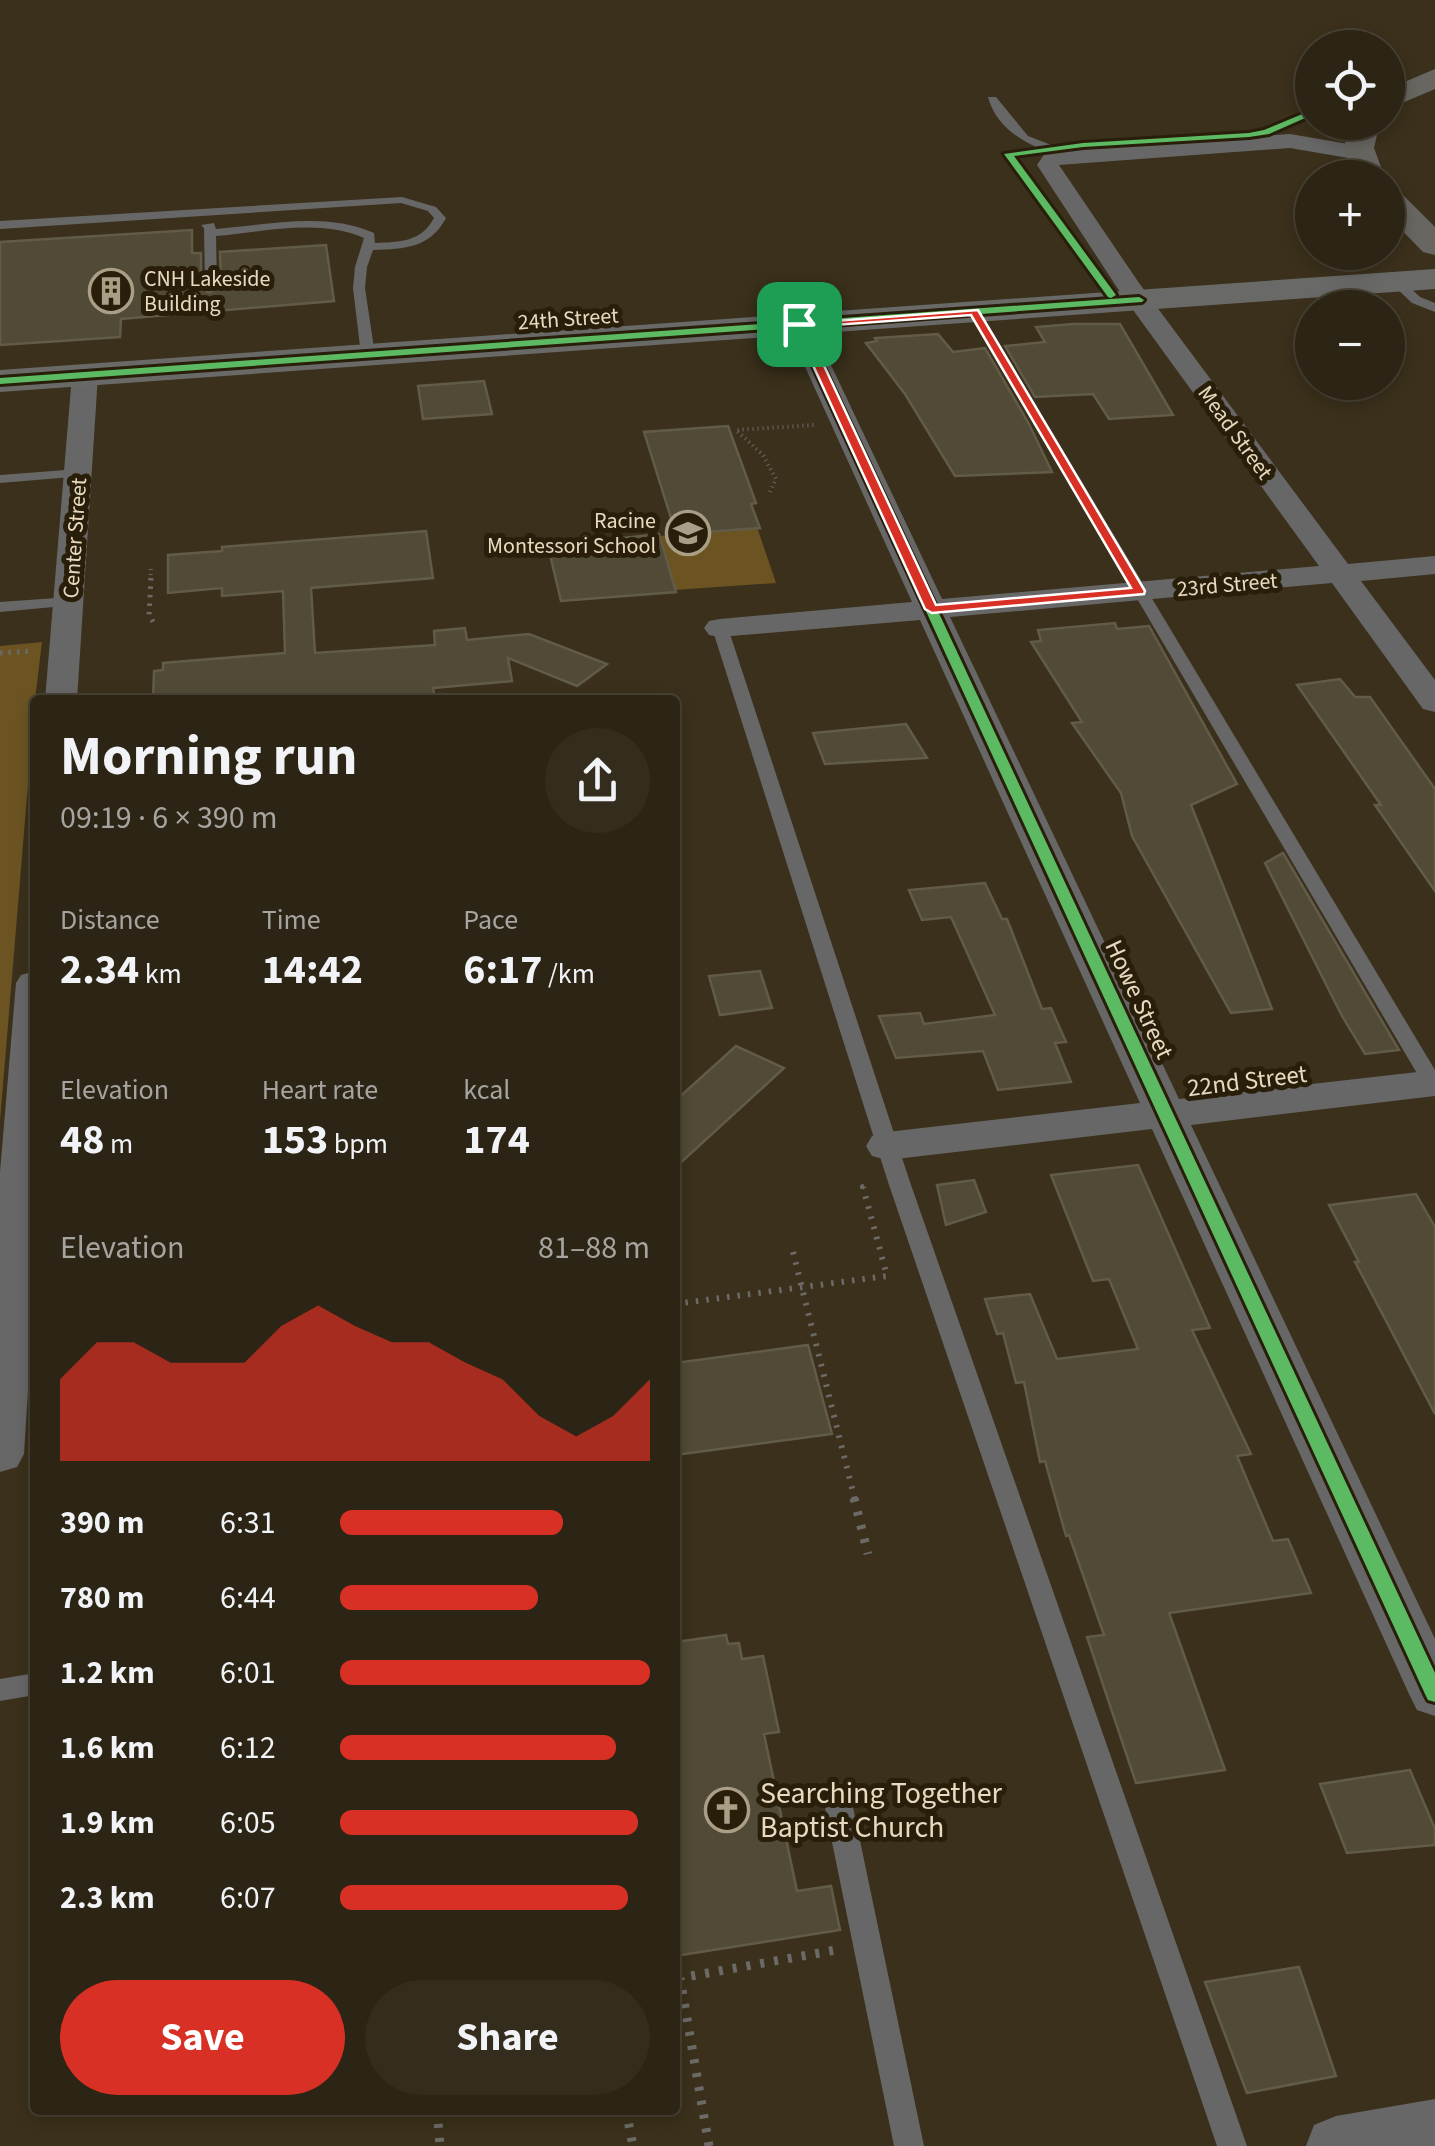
<!DOCTYPE html>
<html lang="en">
<head>
<meta charset="utf-8">
<style>
	body { margin:0; font-family:"Source Sans 3",sans-serif; background:#342c1d; color:#f1f3f6; height:100vh; display:flex; flex-direction:column; font-size:38px; white-space:nowrap }
	* { box-sizing:border-box; margin:0 }
	p { font-size:32px; color:#a6a4a0 }
	.icon { flex:none; width:55px; height:55px; fill:none; stroke:currentColor; stroke-width:2; stroke-linecap:round; stroke-linejoin:round }
	.map { position:relative; flex:1; overflow:hidden }
	.drawer { position:absolute; left:30px; top:695px; width:650px; height:1420px; display:flex; flex-direction:column; background:#2c2414; border-radius:10px; box-shadow:0 5px 15px #0003,0 0 0 2px #484134 }
	.drawer>* { flex:none }
	.tools { position:absolute; left:1295px; top:30px; display:grid; gap:20px }
	.tools a { display:grid; place-items:center; width:110px; height:110px; border-radius:50%; background:#2c2414; box-shadow:0 5px 15px #0003,0 0 0 2px #484134; font-size:50px }
	.pin { position:absolute; display:grid; place-items:center; width:85px; height:85px; color:#fff; margin:-42px; border-radius:20px; box-shadow:0 5px 15px #0006 }
	.round { display:grid; place-items:center; flex:none; width:105px; height:105px; border-radius:52px; background:#342c1d }
	.head { display:flex; align-items:center; justify-content:space-between; height:170px; padding:0 30px }
	h1 { font-size:55px; font-weight:700; line-height:75px }
	.stats { display:grid; grid-template-columns:repeat(3,1fr); gap:15px; height:170px; padding:10px 30px }
	.stats div { display:grid; align-content:center }
	.stats b { font-size:42px; font-weight:700 }
	.stats small { font-size:28px; font-weight:400 }
	.stats p { font-size:28px }
	.chart { height:280px; padding:20px 30px }
	.chart p { display:flex; justify-content:space-between }
	.chart svg { width:100%; height:180px; margin-top:10px; fill:#d93025; opacity:.7 }
	.button { display:flex; gap:20px; margin-top:auto; padding:20px 30px }
	.button a { flex:1; height:115px; border-radius:60px; background:#d93025; color:#fff; font-size:40px; font-weight:700; line-height:115px; text-align:center }
	.button a+a { background:#342c1d; color:#f1f3f6 }
	ul { padding:0 30px; list-style:none; font-size:32px }
	li { display:grid; grid-template-columns:160px 120px 1fr; align-items:center; height:75px }
	li i { height:25px; border-radius:12px; background:#d93025 }
	.map>svg:first-child { display:block }
</style>
</head>
<body>
<div class="map">
<svg width="1435" height="2146" viewBox="0 0 1435 2146">
	<rect width="100%" height="100%" fill="#3a301b"/>
	<g fill="#6c5422">
		<path d="M757 527 776 583 674 590 660 536Z"/>
		<path d="M42 642 35 700 0 1121V646Z"/>
	</g>
	<g fill="#504a36" stroke="#615b48" stroke-width="2.5">
		<path d="M192 230V253H201V286L209 293 221 286 220 252 326 245 334 301 121 319 120 337 0 345V242Z"/>
		<path d="M1073 324H1120L1173 415 1109 419 1093 394 1035 397 1005 346 1045 342 1036 327Z"/>
		<path d="M938 334 953 352 985 348 1029 424 1052 472 955 476 905 394 866 343 877 341 875 338Z"/>
		<path d="M484 381 492 414 423 419 418 386Z"/>
		<path d="M728 426 756 503 751 504 760 528 676 534 644 432Z"/>
		<path d="M426 531 433 578 311 588 315 653 435 645 434 631 465 628 467 640 529 634 607 664 577 686 508 658 512 681 433 688 435 700H153L154 671 163 670V663L285 653 283 591 222 596V588L168 593V555L222 551V547Z"/>
		<path d="M659 534 676 592 561 601 548 546Z"/>
		<path d="M1115 623 1117 629 1149 626 1237 784 1191 805 1272 1009 1231 1013 1132 836 1121 793 1072 723 1082 722 1031 642 1041 641 1038 630Z"/>
		<path d="M1340 679 1355 697H1370L1435 789V891L1375 805H1381L1297 685Z"/>
		<path d="M906 724 927 758 825 764 813 733Z"/>
		<path d="M1283 853 1399 1050 1365 1054 1342 1016 1265 863Z"/>
		<path d="M985 883 1002 919H1007L1042 1009 1051 1008 1066 1042 1055 1043 1071 1082 998 1090 983 1051 896 1058 879 1016 920 1013 924 1024 995 1015 951 917 922 920 909 890Z"/>
		<path d="M760 971 772 1008 720 1015 709 976Z"/>
		<path d="M736 1046 784 1068 675 1168V1101Z"/>
		<path d="M1138 1165 1210 1328 1192 1330 1251 1454 1237 1456 1273 1541 1288 1539 1311 1593 1169 1613 1225 1770 1136 1783 1087 1637 1104 1635 1069 1535 1066 1536 1045 1461 1040 1462 1024 1382 1016 1383 1003 1333 997 1334 985 1299 1030 1294 1057 1359 1138 1349 1109 1279 1093 1281 1051 1175Z"/>
		<path d="M974 1180 986 1212 946 1225 937 1185Z"/>
		<path d="M1416 1194 1435 1227V1414L1355 1262H1359L1329 1205Z"/>
		<path d="M808 1345 832 1434 675 1455V1363Z"/>
		<path d="M726 1635 728 1644 739 1643 742 1659 763 1656 779 1732 764 1734 797 1891 831 1886 840 1930 675 1956V1642Z"/>
		<path d="M1410 1770 1435 1829V1845L1347 1853 1320 1784Z"/>
		<path d="M1299 1967 1336 2076 1247 2093 1205 1982Z"/>
	</g>
	<g fill="none" stroke-linecap="round" stroke-linejoin="round">
		<g stroke="#6b6a66" stroke-width="4" stroke-dasharray="1 4" stroke-linecap="butt">
			<path d="M770 492 776 479 763 455 736 430 814 425"/>
			<path d="M150 580 151 568"/>
		</g>
		<g stroke="#6b6a66" stroke-width="5" stroke-dasharray="2.5 6" stroke-linecap="butt">
			<path d="M151 578 149 615 155 625"/>
			<path d="M0 653 33 651"/>
		</g>
		<g stroke="#6b6a66" stroke-width="6" stroke-dasharray="2.5 8" stroke-linecap="butt">
			<path d="M793 1252 855 1500"/>
			<path d="M675 1304 887 1276 863 1187 870 1186"/>
		</g>
		<g stroke="#6b6a66" stroke-width="9" stroke-dasharray="4 10" stroke-linecap="butt">
			<path d="M854 1498 868 1554"/>
			<path d="M437 2110 440 2146"/>
			<path d="M626 2110 633 2146"/>
			<path d="M709 2146 680 1978 836 1950"/>
		</g>
		<g fill="#686767" fill-rule="evenodd">
			<path d="M988 97H996L1028 136 1077 155 1071 158C1036 150 998 134 988 97Z"/>
			<path d="M402 197 436 207 446 218C430 248 405 249 373 250L367 267 365 288 375 355 368 359 361 355 353 288 355 267 364 238C319 218 263 232 216 236L217 286 211 290 205 286 204 228 201 225 214 223 216 229C268 225 325 211 374 233L375 243C400 242 421 242 434 218L428 211 401 203 0 229V221Z"/>
			<path d="M1393 279H1401L1420 297 1435 303V312L1412 303 1393 285Z"/>
			<path d="M974 308 980 312 1435 1070V1094L1425 1087 968 312Z"/>
			<path d="M79 469 84 470V476L0 483V475Z"/>
			<path d="M70 597 75 599V605L0 612V602Z"/>
			<path d="M720 623 728 628 910 1182 1247 2146H1217L888 1182 712 628Z"/>
			<path d="M35 1673V1695L0 1701V1679Z"/>
			<path d="M836 1781 846 1785 850 1793 924 2146H894L822 1793 826 1785Z"/>
		</g>
		<g fill="#686767" fill-rule="evenodd">
			<path d="M1290 134 1360 146 1371 153 1360 160 1290 148 1059 165 1139 283 1348 564 1435 556V574L1361 581 1435 680V712L1423 709 1332 583 950 617 1179 1099 1435 1070V1096L1191 1125 1435 1639V1716L1417 1710 1409 1694 1152 1129 887 1160 872 1156 866 1146 872 1136 887 1132 1140 1103 920 620 720 637 709 635 704 628 709 621 720 619 912 602 786 325 799 317 812 325 942 599 1319 566 1120 292 1037 165 1045 153 1071 148Z"/>
			<path d="M85 367 98 375 77 700H45L72 375Z"/>
			<path d="M35 971V1279L24 1454 17 1467 0 1472V1172L16 983 21 975Z"/>
			<path d="M1435 2099V2146H1306L1314 2125 1336 2116Z"/>
		</g>
		<path fill="#696967" fill-rule="evenodd" d="M1435 269V289L0 392V370Z"/>
		<g fill="#686661" fill-rule="evenodd">
			<path d="M1435 69V89L1388 109V89Z"/>
			<path d="M1350 122H1380L1374 148 1385 178H1354L1344 148Z"/>
			<path d="M1388 189 1399 191 1435 227V255L1423 252 1388 216Z"/>
		</g>
		<defs>
			<g id="cycleway">
				<path d="M1312 110V115L1269 134 1249 137 1083 147 1014 156 1116 295 1111 298 1108 297 1004 154 1083 143 1249 133 1264 130Z"/>
				<path d="M1139 297 1144 300 1142 302 805 327 1435 1673V1702L1428 1700 1425 1694 795 327 0 384V378Z"/>
			</g>
		</defs>
		<use href="#cycleway" stroke="#281e09" stroke-width="6"/>
		<use href="#cycleway" fill="#5cba63" fill-rule="evenodd"/>
	</g>
	<path fill="#d93025" stroke="#fff" stroke-width="2.5" fill-rule="evenodd" d="M978 310 1145 591 1144 594 932 613 925 609 794 324ZM971 315 1131 588 936 605 806 327Z"/>
	<defs>
		<symbol id="building-ring" viewBox="-11 -11 22 22"><circle r="9.5" fill="#281e09" stroke="#ab9e86" stroke-width="1.5"/><path d="M-4-6H4V6H1V3H-1V6H-4ZM-2.5-4.3h1.7v1.8h-1.7ZM.8-4.3h1.7v1.8H.8ZM-2.5-1h1.7V.8h-1.7ZM.8-1h1.7V.8H.8Z" fill="#ab9e86"/></symbol>
		<symbol id="school-ring" viewBox="-11 -11 22 22"><circle r="9.5" fill="#281e09" stroke="#ab9e86" stroke-width="1.5"/><path d="M0-5L7-2L0 1L-7-2ZM-4 1L0 2.5L4 1V4Q0 6-4 4Z" fill="#ab9e86"/></symbol>
		<symbol id="church-ring" viewBox="-11 -11 22 22"><circle r="9.5" fill="#281e09" stroke="#ab9e86" stroke-width="1.5"/><path d="M-1.2-6h2.4v3.5h3.3v2.4h-3.3V6h-2.4V-.1h-3.3v-2.4h3.3Z" fill="#ab9e86"/></symbol>
	</defs>
	<g fill-rule="evenodd">
		<use href="#building-ring" x="86" y="266" width="50" height="50"/>
		<use href="#school-ring" x="663" y="508" width="50" height="50"/>
		<use href="#church-ring" x="702" y="1785" width="50" height="50"/>
	</g>
	<g text-anchor="middle" stroke-width="10" stroke-linejoin="round" paint-order="stroke">
		<g font-size="22" fill="#e8dac0" stroke="#281e09" text-anchor="start">
			<text x="144" y="286">CNH Lakeside<tspan x="144" dy="25">Building</tspan></text>
			<text x="656" y="528" text-anchor="end">Racine<tspan x="656" dy="25">Montessori School</tspan></text>
		</g>
		<g font-size="22" fill="#e8dac0" stroke="#281e09">
			<text transform="translate(568 318) rotate(-4)" y="8">24th Street</text>
			<text transform="translate(1236 432) rotate(54)" y="8">Mead Street</text>
			<text transform="translate(74 538) rotate(-86)" y="8">Center Street</text>
			<text transform="translate(1227 584) rotate(-5)" y="8">23rd Street</text>
		</g>
		<g font-size="25" fill="#e8dac0" stroke="#281e09">
			<text transform="translate(1140 999) rotate(65)" y="9">Howe Street</text>
			<text transform="translate(1247 1080) rotate(-7)" y="9">22nd Street</text>
		</g>
		<g font-size="30" fill="#e8dac0" stroke="#281e09" text-anchor="start">
			<text x="760" y="1803">Searching Together<tspan x="760" dy="34">Baptist Church</tspan></text>
		</g>
	</g>
</svg>
<div class="tools">
<a><svg class="icon" aria-label="locate" viewBox="0 0 24 24"><circle cx="12" cy="12" r="6"/><path d="M12 2v4M12 18v4M2 12h4M18 12h4"/></svg></a>
<a>+</a>
<a>−</a>
</div>
<div class="pin" style="left:799px;top:324px;background:#1e9e55"><svg class="icon" aria-label="arrive" viewBox="0 0 24 24"><path d="M6 21V4h12l-3 4 3 4H6"/></svg></div>
<section class="drawer">
<div class="head"><div><h1>Morning run</h1><p>09:19 · 6 × 390 m</p></div><a class="round"><svg class="icon" aria-label="share" viewBox="0 0 24 24"><path d="M12 15V3M7 8l5-5 5 5M5 13v7h14v-7"/></svg></a></div>
<div class="stats">
<div><p>Distance</p><b>2.34<small> km</small></b></div>
<div><p>Time</p><b>14:42</b></div>
<div><p>Pace</p><b>6:17<small> /km</small></b></div>
</div>
<div class="stats">
<div><p>Elevation</p><b>48<small> m</small></b></div>
<div><p>Heart rate</p><b>153<small> bpm</small></b></div>
<div><p>kcal</p><b>174</b></div>
</div>
<div class="chart"><p><span>Elevation</span>81–88 m</p>
<svg viewBox="0 0 160 44" preserveAspectRatio="none"><path d="M0 44V24L10 15L20 15L30 20L40 20L50 20L60 11L70 6L80 11L90 15L100 15L110 20L120 24L130 33L140 38L150 33L160 24V44z"/></svg>
</div>
<ul>
<li><b>390 m</b>6:31<i style="width:72%"></i></li>
<li><b>780 m</b>6:44<i style="width:64%"></i></li>
<li><b>1.2 km</b>6:01<i style="width:100%"></i></li>
<li><b>1.6 km</b>6:12<i style="width:89%"></i></li>
<li><b>1.9 km</b>6:05<i style="width:96%"></i></li>
<li><b>2.3 km</b>6:07<i style="width:93%"></i></li>
</ul>
<div class="button"><a>Save</a><a>Share</a></div>
</section>
</div>
</body>
</html>
